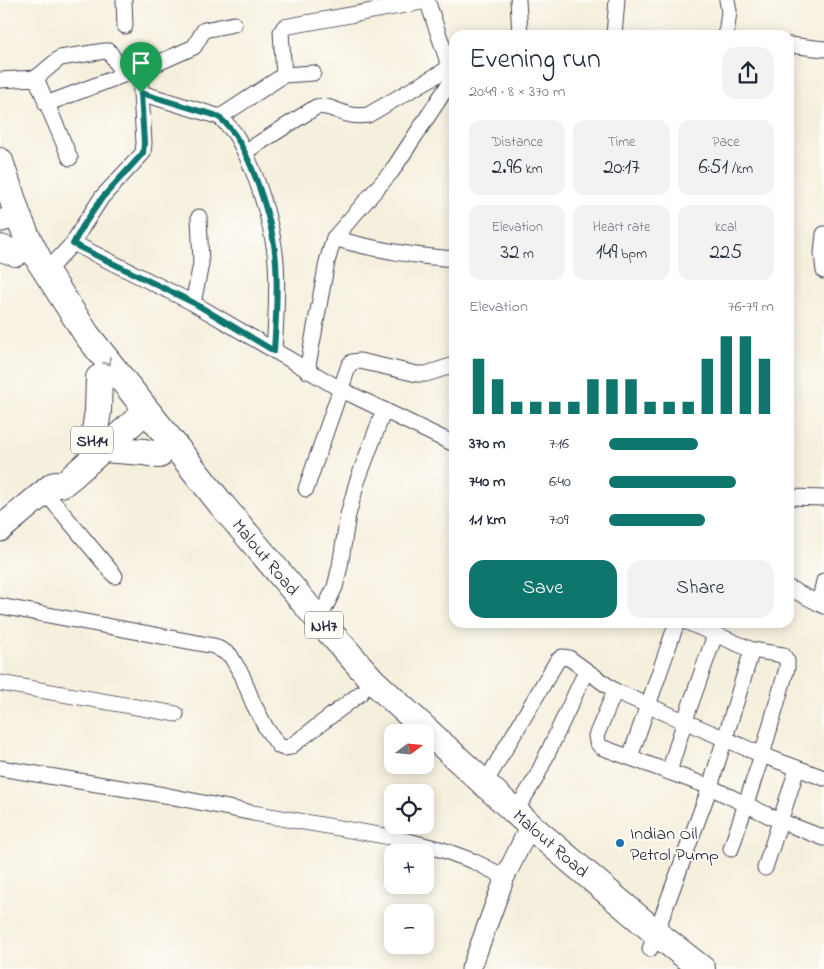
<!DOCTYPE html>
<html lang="en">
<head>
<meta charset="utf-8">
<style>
	body { margin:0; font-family:"Indie Flower",sans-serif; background:#f2f2f3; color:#1f2937; height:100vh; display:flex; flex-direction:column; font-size:19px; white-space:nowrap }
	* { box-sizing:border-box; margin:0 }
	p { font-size:16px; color:#747a83 }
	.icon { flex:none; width:28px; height:28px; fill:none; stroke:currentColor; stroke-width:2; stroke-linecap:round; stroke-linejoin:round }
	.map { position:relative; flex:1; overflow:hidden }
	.side { position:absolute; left:449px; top:30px; width:345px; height:598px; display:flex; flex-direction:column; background:#fff; border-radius:15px; box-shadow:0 2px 12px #0003 }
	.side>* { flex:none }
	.needle { width:32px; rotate:74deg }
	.controls { position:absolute; left:384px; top:724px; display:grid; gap:10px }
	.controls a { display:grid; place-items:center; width:50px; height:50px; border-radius:10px; background:#fff; box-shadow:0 2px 12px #0003; font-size:25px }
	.pin { position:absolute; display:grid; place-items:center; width:42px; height:42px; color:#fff; margin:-51px -21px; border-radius:50% 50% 50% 0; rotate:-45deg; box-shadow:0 0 5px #0007 }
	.pin .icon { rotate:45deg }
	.round { display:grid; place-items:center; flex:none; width:52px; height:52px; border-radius:15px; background:#f2f2f3 }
	.head { display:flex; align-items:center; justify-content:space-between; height:85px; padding:0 20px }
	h1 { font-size:28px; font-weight:600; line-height:38px }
	.figures { display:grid; grid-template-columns:repeat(3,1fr); gap:8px; height:85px; padding:5px 20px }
	.figures div { display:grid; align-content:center; border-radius:12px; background:#f2f2f3; text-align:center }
	.figures b { font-size:21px; font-weight:600 }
	.figures small { font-size:14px; font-weight:400 }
	.figures p { font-size:14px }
	.chart { height:140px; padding:10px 20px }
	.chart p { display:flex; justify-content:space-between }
	.chart svg { width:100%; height:90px; margin-top:5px; stroke:#0f766e; stroke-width:6 }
	.cta { display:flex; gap:10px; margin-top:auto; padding:10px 20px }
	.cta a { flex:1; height:58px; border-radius:15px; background:#0f766e; color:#fff; font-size:20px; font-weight:600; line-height:58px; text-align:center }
	.cta a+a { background:#f2f2f3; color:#1f2937 }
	ul { padding:0 20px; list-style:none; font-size:16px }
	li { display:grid; grid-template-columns:80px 60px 1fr; align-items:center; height:38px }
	li i { height:12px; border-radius:6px; background:#0f766e }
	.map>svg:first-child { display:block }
</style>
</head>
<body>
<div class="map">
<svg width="824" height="969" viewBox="0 0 824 969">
	<rect width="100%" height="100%" fill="#fdfcf7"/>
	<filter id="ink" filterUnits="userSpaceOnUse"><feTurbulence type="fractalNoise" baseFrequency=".02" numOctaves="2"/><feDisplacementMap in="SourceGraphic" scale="10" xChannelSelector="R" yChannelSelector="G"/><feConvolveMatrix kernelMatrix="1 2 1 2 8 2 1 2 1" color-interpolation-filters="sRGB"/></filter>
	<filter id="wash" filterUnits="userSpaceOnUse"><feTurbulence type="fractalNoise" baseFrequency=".0096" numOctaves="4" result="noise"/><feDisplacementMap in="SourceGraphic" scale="20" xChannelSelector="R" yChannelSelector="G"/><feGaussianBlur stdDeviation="1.12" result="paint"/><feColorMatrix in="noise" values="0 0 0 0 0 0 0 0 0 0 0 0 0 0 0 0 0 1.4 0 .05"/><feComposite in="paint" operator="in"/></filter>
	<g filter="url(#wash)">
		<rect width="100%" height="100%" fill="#f5efdd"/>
	</g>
	<g filter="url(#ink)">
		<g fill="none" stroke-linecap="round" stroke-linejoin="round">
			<defs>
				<g id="minor">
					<path d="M124 0 125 26"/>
					<path d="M427 0 453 77"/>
					<path d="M518 0 520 35"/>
					<path d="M614 35 617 0"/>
					<path d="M726 35 729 11 727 0"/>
					<path d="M789 45 824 49"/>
					<path d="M140 71 141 93 220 117 284 75 313 73"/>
					<path d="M284 75 281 32 284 27 427 1"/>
					<path d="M36 78 60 58 105 51H109L111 54 123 75"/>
					<path d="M0 80 36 78 70 158"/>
					<path d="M46 104 123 75 140 71 194 47 204 30 234 24"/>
					<path d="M220 117C225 123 231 128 235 134 255 166 273 225 276 262 278 292 276 321 274 351"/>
					<path d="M245 152 316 107C329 105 336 111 347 114 354 116 361 116 368 115L449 68 454 67"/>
					<path d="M824 234 822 253 824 271"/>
					<path d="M334 238C374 250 412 256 454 259"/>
					<path d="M73 243 83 226 102 197 143 153 144 143 141 93"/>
					<path d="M46 272 73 243 193 303 340 389 454 444"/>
					<path d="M193 303 201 264 199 217"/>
					<path d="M307 371 327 262 334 238 392 171 453 78"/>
					<path d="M306 489 349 365 352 362 360 361 417 374H426L454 365"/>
					<path d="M45 492 115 576"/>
					<path d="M789 497 824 498"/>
					<path d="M789 588 824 606"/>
					<path d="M819 603 824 581"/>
					<path d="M0 606 214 646 230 655 242 675 253 703 266 728 279 746 284 748 290 747 361 693"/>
					<path d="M319 620 335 587 340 566 348 515 357 482 384 410"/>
					<path d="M687 622 752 650 783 655 787 661V668L762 755 731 849"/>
					<path d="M0 683 176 714"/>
					<path d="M615 691 596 736 597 742 601 747 710 787 780 821 824 838"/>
					<path d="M630 757 677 622"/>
					<path d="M0 768 164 795 253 813 396 838 443 850 473 861 505 877"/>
					<path d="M669 772 685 720 715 635"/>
					<path d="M485 783 557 661 562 657 569 658 615 691 762 755 824 778"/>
					<path d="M515 812 536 778 586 671"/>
					<path d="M765 868 797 769"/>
					<path d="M650 949 710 787 752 650"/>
				</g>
				<path id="tertiary" d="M471 969 505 877 523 840"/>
				<path id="secondary" d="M0 221 18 216"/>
				<path id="primary" d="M0 529 53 485 63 484 73 476 146 411"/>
				<g id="trunk">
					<path d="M0 161 18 216 27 237 40 262 87 335 221 504 319 620 373 681 535 830 656 933 702 969"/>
					<path d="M0 248 16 253"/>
					<path d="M94 437 98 411 99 378"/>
					<path d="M103 449 144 452 159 455"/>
				</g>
			</defs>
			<use href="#minor" stroke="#424153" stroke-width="17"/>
			<use href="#tertiary" stroke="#424153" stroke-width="21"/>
			<use href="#secondary" stroke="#424153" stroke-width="24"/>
			<use href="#primary" stroke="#424153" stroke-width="27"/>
			<use href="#trunk" stroke="#424153" stroke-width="28"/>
			<use href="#minor" stroke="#fff" stroke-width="15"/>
			<use href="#tertiary" stroke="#fff" stroke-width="19"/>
			<use href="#secondary" stroke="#fff" stroke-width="22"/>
			<use href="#primary" stroke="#fff" stroke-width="25"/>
			<use href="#trunk" stroke="#fff" stroke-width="26"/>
		</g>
		<defs><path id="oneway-chevron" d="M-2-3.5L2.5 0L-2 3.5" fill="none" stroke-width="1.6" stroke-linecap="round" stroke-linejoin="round" transform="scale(1.25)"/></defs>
		<use stroke="#9c9ca7" href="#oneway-chevron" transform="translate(108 362) rotate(52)"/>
	</g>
	<g fill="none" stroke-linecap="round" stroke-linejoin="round" filter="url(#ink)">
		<defs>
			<path id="route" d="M141 93C161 99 180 105 200 111 206 113 216 114 221 119 250 143 274 226 276 263 278 292 276 322 274 351L194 303 73 244 83 226 102 198 143 153 144 143Z"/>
		</defs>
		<use href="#route" stroke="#fff" stroke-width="10"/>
		<use href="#route" stroke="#0f766e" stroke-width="6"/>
	</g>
	<circle fill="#1f6fb2" stroke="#fdfcf7" stroke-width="2" cx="620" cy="843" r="5"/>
	<g text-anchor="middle" stroke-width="4" stroke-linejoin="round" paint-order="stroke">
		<g fill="#fdfcf7" stroke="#646373" stroke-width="1">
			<rect x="71" y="426.5" width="42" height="27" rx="4"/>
			<rect x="305" y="611.5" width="38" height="27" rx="4"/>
		</g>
		<g font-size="16" font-weight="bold" fill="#22223b">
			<text x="92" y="446">SH14</text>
			<text x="324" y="631">NH7</text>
		</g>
		<g font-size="18" fill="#22223b" stroke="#fdfcf7">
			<text transform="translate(266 557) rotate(50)" y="6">Malout Road</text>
			<text transform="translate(551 843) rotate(41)" y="6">Malout Road</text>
		</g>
		<g font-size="18" fill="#22223b" stroke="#fdfcf7" text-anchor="start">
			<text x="630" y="839">Indian Oil<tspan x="630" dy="21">Petrol Pump</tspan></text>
		</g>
	</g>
</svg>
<div class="controls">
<a><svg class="needle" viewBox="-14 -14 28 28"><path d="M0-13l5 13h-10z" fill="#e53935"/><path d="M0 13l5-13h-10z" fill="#747a83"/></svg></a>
<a><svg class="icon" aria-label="locate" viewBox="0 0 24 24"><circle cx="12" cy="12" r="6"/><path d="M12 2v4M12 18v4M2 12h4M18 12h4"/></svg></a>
<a>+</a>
<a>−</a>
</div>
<div class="pin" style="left:141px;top:93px;background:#1e9e55"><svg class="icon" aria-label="arrive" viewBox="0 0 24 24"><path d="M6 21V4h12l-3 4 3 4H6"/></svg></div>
<section class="side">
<div class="head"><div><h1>Evening run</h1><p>20:49 · 8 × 370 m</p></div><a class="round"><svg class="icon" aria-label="share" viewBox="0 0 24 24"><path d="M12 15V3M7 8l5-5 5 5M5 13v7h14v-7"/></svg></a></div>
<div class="figures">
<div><p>Distance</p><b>2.96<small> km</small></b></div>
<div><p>Time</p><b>20:17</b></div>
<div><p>Pace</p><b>6:51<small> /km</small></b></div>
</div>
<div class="figures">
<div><p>Elevation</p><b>32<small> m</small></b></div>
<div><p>Heart rate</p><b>149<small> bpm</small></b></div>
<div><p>kcal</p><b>225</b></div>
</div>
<div class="chart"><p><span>Elevation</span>76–79 m</p>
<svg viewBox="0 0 160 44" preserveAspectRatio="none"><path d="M5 44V17M15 44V27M25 44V38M35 44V38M45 44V38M55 44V38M65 44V27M75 44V27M85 44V27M95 44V38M105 44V38M115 44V38M125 44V17M135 44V6M145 44V6M155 44V17"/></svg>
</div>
<ul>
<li><b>370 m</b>7:16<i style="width:54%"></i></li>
<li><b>740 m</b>6:40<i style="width:77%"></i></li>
<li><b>1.1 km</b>7:09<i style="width:58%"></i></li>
</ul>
<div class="cta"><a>Save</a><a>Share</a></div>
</section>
</div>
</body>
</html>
